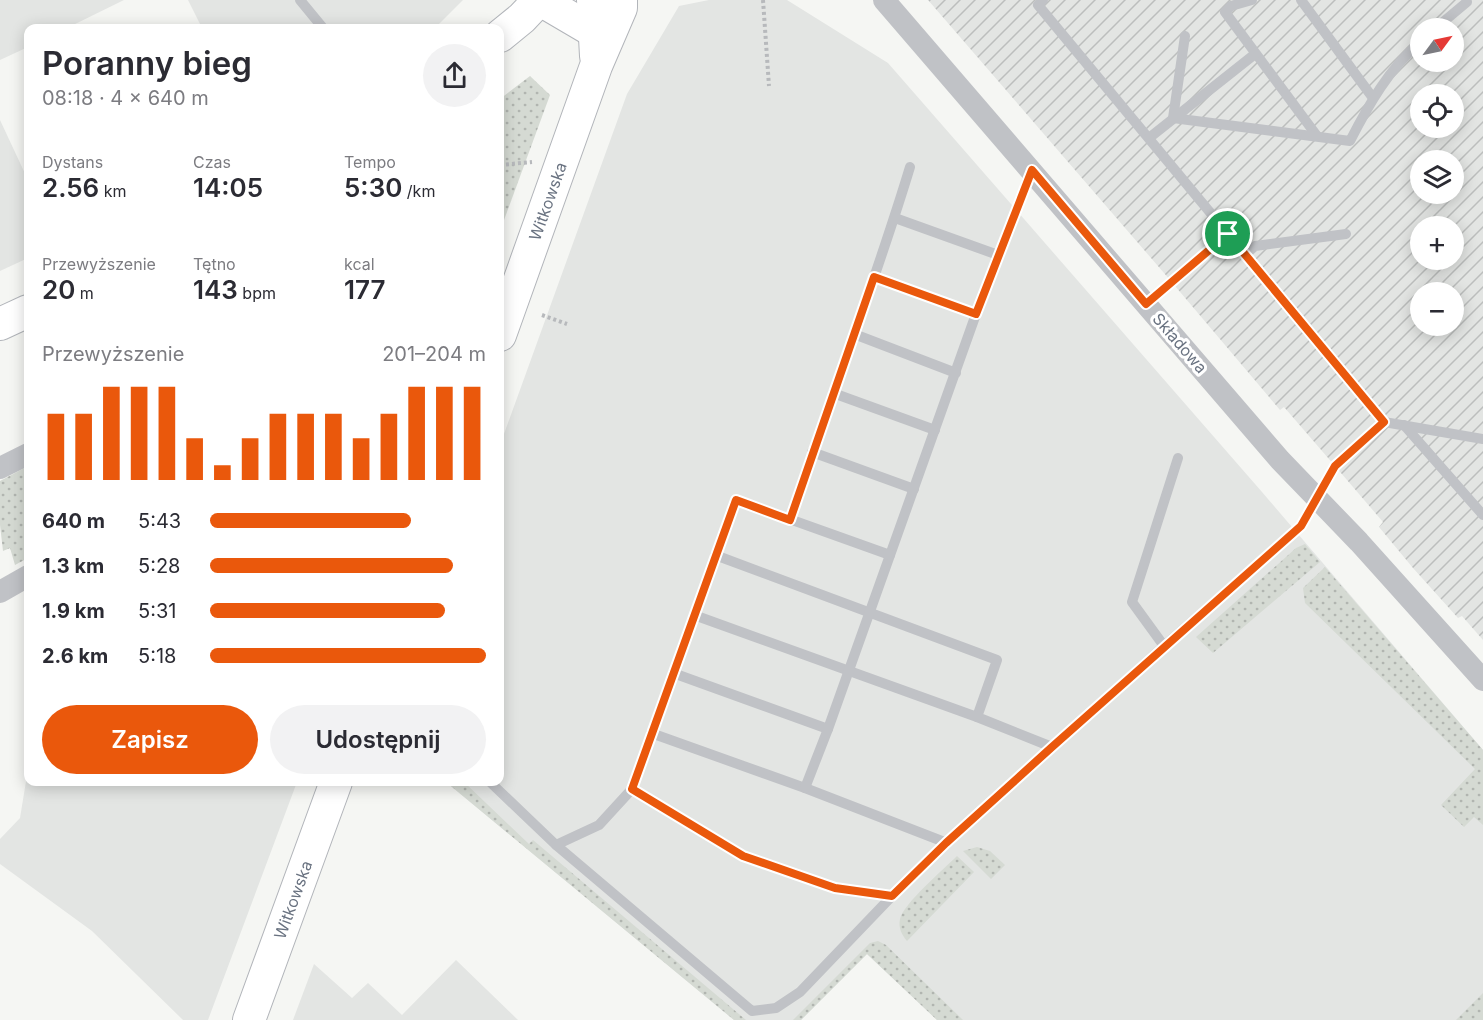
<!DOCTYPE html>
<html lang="pl">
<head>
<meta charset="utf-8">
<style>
	body { margin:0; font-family:Inter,sans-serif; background:#f2f2f3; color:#2b2b33; height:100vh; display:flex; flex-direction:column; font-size:22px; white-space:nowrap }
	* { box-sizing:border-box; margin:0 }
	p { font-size:20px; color:#7c7c81 }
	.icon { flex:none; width:33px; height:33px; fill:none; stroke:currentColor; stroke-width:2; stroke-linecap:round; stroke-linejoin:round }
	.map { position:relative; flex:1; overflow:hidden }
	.drawer { position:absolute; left:24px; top:24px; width:480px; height:762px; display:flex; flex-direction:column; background:#fff; border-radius:12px; box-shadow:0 3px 15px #0003 }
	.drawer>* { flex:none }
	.needle { width:39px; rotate:57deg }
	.fabs { position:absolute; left:1410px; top:18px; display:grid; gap:12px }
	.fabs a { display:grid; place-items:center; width:54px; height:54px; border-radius:50%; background:#fff; box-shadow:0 3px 15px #0003; font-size:30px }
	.pin { position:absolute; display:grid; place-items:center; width:51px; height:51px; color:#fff; margin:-26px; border:3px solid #fff; border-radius:50%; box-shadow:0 2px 6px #0007 }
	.round { display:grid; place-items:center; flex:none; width:63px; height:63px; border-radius:32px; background:#f2f2f3 }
	.overview { display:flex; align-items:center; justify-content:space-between; height:102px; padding:0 18px }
	h1 { font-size:33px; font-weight:600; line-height:45px }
	.stats { display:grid; grid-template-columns:repeat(3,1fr); gap:9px; height:102px; padding:6px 18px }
	.stats div { display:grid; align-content:center }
	.stats b { font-size:26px; font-weight:600 }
	.stats small { font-size:16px; font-weight:400 }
	.stats p { font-size:16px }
	.chart { height:168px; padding:12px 18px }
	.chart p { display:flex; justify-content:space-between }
	.chart svg { width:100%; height:108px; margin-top:6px; stroke:#ea580c; stroke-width:6 }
	.action { display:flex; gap:12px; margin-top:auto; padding:12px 18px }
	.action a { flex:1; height:69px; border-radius:36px; background:#ea580c; color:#fff; font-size:24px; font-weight:600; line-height:69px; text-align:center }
	.action a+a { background:#f2f2f3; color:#2b2b33 }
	ul { padding:0 18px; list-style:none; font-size:20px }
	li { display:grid; grid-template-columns:96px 72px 1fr; align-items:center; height:45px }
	li i { height:15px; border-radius:8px; background:#ea580c }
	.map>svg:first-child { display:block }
</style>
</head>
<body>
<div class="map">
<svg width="1483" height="1020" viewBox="0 0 1483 1020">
	<defs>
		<pattern id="industrial-furrows" width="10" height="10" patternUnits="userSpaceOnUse" patternTransform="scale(1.5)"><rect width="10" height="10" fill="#e3e5e3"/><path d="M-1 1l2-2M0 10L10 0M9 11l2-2" fill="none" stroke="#bcbebd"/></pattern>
		<pattern id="grass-dots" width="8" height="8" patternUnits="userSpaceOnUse" patternTransform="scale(1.5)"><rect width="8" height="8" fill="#d5dad3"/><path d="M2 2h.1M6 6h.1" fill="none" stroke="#b1b5b0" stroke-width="1.8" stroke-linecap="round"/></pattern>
	</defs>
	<rect width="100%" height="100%" fill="#f5f6f3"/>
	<g fill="#e3e5e3">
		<path d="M0 0H124L67 28H28V47L0 60Z"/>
		<path d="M188 0H463L435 28H202Z"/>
		<path d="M709 0H787L888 63 1262 492 1483 750V1020H937L867 954 801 1020H734L446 782H500V445L627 94 679 6Z"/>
		<path d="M0 120 28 180V258L0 271Z"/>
		<path d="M28 769V782H297L208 1020H183L92 931 0 864V839L20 818Z"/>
		<path d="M456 960 518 1020H293L314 964 352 998 368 983 402 1015Z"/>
	</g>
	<path fill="url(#industrial-furrows)" fill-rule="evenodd" d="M928 0H1483V640L1462 616 1458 618 1413 568 1379 527 1383 522 1335 466 1284 407 1280 410 1164 273ZM1420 28H1454V62H1420ZM1420 94H1454V128H1420ZM1420 160H1454V194H1420ZM1420 226H1454V260H1420ZM1420 292H1454V326H1420Z"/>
	<g fill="url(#grass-dots)">
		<path d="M530 76 550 95 500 231V99Z"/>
		<path d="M28 466V558L15 565 10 548 3 551 0 525V481Z"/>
		<path d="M1305 544 1320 562 1213 653 1196 637 1296 548Z"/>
		<path d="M1325 567 1483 750V825L1474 817 1464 827 1441 805 1475 769 1305 603 1303 588Z"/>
		<path d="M446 782H464L529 844 533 840 746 1020H734Z"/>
		<path d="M977 847 990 851 1005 865 991 879 963 851Z"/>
		<path d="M957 856 974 872 907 941C902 935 898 928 900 919 903 904 944 869 957 856Z"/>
		<path d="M878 941 886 945 963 1020H937L867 954 801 1020H793L870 943Z"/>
		<path d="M1483 993V1020H1456Z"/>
	</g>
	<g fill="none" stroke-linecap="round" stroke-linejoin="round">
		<defs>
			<g id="secondary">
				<path d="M593 0 596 56"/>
				<path d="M549 5 595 32"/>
				<path d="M500 36 522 18 539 0"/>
				<path d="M0 324 28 311"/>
				<path id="s1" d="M500 335 596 66 621 8V0"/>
				<path id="s2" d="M249 1020 336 782"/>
			</g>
		</defs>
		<use href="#secondary" stroke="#b2b5ba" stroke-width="34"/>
		<g stroke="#b7b9bc" stroke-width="4" stroke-dasharray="3 3" stroke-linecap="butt">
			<path d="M763 0 769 86"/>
			<path d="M500 165 532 162"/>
			<path d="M542 315 567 324"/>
		</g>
		<g stroke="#c0c2c6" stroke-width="10">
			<path d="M300 0 323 28"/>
			<path d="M1043 0 1038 5 1384 422 1483 439"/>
			<path d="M1252 0 1231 6 1225 12 1317 136"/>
			<path d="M1301 0 1373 98"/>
			<path d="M1436 28 1467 2"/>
			<path d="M1185 36 1173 118 1350 141C1369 104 1389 69 1420 42"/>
			<path d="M1149 138 1255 54"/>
			<path d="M895 218 998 255"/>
			<path d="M1246 254 1255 246 1346 234"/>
			<path d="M874 277 976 314"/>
			<path d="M1146 304 1228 234"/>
			<path d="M854 334 956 373"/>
			<path d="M833 393 935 430"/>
			<path d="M1404 425 1483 515"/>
			<path d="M812 452 914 489"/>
			<path d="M790 520C829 402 874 286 910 167"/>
			<path d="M715 555 997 660 977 717 1052 747"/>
			<path d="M694 615 977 717"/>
			<path d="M1164 646 1132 602 1178 458"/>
			<path d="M673 673 828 729"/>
			<path d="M651 733 805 788 947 843"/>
			<path d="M490 782 556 845 752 1011 776 1008 800 992 892 896 947 843 1164 646 1301 526 1335 466 1384 422"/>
			<path d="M805 788 828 729 976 314 1031 172"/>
			<path d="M632 789 743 856 835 888 892 896"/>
			<path d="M556 845 599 825 632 789 736 500 890 555"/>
		</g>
		<g stroke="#c0c2c6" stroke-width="22">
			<path d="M884 0 1280 460 1359 542 1483 680"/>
			<path d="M0 468 28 454"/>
			<path d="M0 592 28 576"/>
		</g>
		<use href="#secondary" stroke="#fff" stroke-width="32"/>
	</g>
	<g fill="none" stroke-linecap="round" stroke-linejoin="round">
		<defs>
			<path id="route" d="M1032 170 1146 304 1228 234 1384 422 1335 466 1301 526 1052 747 946 843 892 896 835 888 743 856 632 789 736 500 790 520 874 277 976 314Z"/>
		</defs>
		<use href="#route" stroke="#fff" stroke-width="12"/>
		<use href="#route" stroke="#ea580c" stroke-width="8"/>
	</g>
	<g text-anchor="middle" stroke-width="6" stroke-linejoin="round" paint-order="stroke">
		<g font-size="16" fill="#697280" stroke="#fff">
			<text dy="6" stroke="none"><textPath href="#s1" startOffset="142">Witkowska</textPath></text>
			<text transform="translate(1180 343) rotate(49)" y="6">Składowa</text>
			<text dy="6" stroke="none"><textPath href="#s2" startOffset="128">Witkowska</textPath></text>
		</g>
	</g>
</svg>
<div class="fabs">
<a><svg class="needle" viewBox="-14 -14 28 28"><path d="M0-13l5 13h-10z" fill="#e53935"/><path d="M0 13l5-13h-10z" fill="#7c7c81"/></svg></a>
<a><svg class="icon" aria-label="locate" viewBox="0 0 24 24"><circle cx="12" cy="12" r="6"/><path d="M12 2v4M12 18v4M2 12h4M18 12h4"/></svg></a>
<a><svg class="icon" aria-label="layers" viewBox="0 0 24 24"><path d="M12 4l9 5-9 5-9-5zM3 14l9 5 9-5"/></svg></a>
<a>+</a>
<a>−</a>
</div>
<div class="pin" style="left:1228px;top:234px;background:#1e9e55"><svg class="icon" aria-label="arrive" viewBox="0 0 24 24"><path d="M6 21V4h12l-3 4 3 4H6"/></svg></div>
<section class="drawer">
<div class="overview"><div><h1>Poranny bieg</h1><p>08:18 · 4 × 640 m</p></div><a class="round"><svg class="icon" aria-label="share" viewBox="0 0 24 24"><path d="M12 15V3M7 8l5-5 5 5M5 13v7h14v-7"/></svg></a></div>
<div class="stats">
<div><p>Dystans</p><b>2.56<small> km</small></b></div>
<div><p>Czas</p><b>14:05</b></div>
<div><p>Tempo</p><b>5:30<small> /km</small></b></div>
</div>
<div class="stats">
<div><p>Przewyższenie</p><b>20<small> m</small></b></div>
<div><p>Tętno</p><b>143<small> bpm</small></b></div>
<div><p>kcal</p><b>177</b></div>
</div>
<div class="chart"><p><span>Przewyższenie</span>201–204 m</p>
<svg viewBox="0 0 160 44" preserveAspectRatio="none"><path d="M5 44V17M15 44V17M25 44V6M35 44V6M45 44V6M55 44V27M65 44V38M75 44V27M85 44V17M95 44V17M105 44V17M115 44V27M125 44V17M135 44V6M145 44V6M155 44V6"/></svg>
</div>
<ul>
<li><b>640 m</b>5:43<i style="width:73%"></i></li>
<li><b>1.3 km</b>5:28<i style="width:88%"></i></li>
<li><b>1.9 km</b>5:31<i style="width:85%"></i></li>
<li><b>2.6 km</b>5:18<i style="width:100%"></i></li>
</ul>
<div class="action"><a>Zapisz</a><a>Udostępnij</a></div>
</section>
</div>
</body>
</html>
